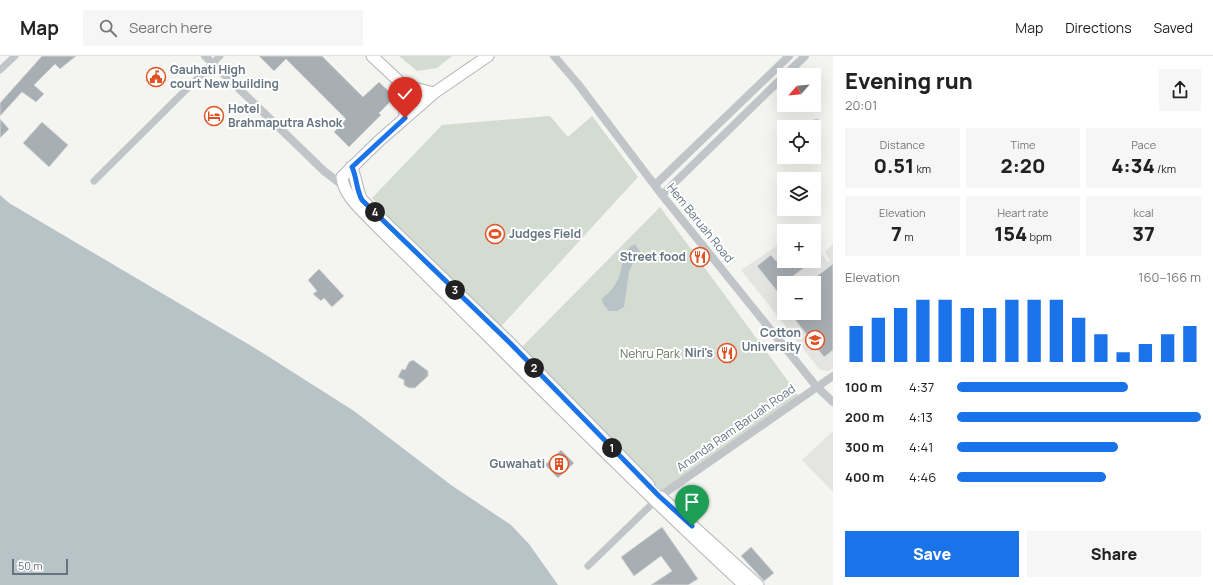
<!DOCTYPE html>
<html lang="en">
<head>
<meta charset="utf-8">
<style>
	body { margin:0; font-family:Manrope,sans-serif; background:#f6f6f6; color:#222; height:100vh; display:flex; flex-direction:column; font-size:15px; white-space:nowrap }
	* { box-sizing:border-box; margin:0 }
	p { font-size:13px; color:#767676 }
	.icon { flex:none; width:22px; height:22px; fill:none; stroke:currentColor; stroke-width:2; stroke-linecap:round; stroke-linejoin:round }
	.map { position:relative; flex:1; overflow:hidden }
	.side { display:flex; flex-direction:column; background:#fff; width:380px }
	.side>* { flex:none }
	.needle { width:26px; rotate:243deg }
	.fabs { position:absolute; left:777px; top:12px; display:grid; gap:8px }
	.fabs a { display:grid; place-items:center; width:44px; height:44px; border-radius:0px; background:#fff; box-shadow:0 4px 16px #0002; font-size:20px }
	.scale { position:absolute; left:12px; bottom:10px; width:56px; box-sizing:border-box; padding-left:4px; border:2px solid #637380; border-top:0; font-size:11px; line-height:14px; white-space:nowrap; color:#637380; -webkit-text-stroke:3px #fff; paint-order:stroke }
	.pin { position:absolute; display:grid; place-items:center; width:34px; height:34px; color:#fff; margin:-41px -17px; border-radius:50% 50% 50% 0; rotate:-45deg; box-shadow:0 0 4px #0007 }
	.pin .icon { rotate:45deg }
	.km { position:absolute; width:20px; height:20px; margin:-10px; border-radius:50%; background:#222; color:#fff; font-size:11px; line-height:20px; text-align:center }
	.round { display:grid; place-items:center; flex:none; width:42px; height:42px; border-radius:0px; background:#f6f6f6 }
	.overview { display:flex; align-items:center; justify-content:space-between; height:68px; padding:0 12px }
	h1 { font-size:22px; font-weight:800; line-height:30px }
	.metrics { display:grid; grid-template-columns:repeat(3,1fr); gap:6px; height:68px; padding:4px 12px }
	.metrics div { display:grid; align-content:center; border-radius:0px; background:#f6f6f6; text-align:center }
	.metrics b { font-size:20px; font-weight:800 }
	.metrics small { font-size:11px; font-weight:400 }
	.metrics p { font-size:11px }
	.chart { height:112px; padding:8px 12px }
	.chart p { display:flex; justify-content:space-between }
	.chart svg { width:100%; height:72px; margin-top:4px; stroke:#1a73e8; stroke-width:6 }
	.cta { display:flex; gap:8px; margin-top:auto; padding:8px 12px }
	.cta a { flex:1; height:46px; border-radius:0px; background:#1a73e8; color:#fff; font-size:16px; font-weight:800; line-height:46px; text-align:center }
	.cta a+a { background:#f6f6f6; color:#222 }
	ul { padding:0 12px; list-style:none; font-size:13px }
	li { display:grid; grid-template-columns:64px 48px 1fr; align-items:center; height:30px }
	li i { height:10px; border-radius:5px; background:#1a73e8 }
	header { display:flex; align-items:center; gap:24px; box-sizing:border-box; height:56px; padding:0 20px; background:#fff; border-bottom:1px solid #e0e0e0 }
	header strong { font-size:19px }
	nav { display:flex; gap:22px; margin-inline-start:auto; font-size:14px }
	.search { width:280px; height:36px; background:#f6f6f6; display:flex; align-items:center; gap:10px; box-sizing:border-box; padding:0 14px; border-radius:0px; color:#767676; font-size:15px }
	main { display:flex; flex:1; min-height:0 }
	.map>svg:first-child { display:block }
</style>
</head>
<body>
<header>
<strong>Map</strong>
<div class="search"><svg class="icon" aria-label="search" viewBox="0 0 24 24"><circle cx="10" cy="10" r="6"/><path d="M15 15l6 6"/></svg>Search here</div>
<nav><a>Map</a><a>Directions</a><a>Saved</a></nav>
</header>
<main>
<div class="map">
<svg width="833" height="529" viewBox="0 0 833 529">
	<rect width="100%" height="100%" fill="#f4f4f0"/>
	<g fill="#e4e5e3" fill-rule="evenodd">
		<path d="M784 185V205H814V189L828 206 830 205 825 196 833 188V312L829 315 820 314 741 214ZM784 227H814V257H784Z"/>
		<path d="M833 375V436L802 404Z"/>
	</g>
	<g fill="#d4dbd1">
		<path d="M399 0H452L437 12 417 15Z"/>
		<path d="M550 60 568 81 592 60 638 121 496 276 436 215 372 142 442 69Z"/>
		<path d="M660 151 799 340 660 440 514 299Z"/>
	</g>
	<g fill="#b8c3c7">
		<path d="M0 139 9 147 258 294 354 355 451 429 511 469 529 488 558 529H0Z"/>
		<path d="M635 188 641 197 634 205 629 216 624 251 617 255H609L603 248 602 243C609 237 614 232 618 223 623 212 622 193 635 188Z"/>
	</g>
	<g fill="#a7afb4" stroke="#d5d5d3">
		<path d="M42 0H76L60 13 55 8 34 29 44 38 36 46 22 36 0 60V47Z"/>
		<path d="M259 0H322L363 41 379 26 395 41 379 57 381 59 349 91 334 76 346 63 286 3 274 15Z"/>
		<path d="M0 63 9 73 0 82Z"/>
		<path d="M818 63 820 83 814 88V71H795L794 69Z"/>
		<path d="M42 66 68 89 49 111 23 87Z"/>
		<path d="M771 199 776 205 784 199V205H813L789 223 792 227H784V244L757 210Z"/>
		<path d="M833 208V294L824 301 790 257H814V227H808Z"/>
		<path d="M319 213 344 240 332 251 324 242 321 245 313 238 317 235 308 224Z"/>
		<path d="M413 304 428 315V320L415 332H409L404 329V324L398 321 402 313 405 314 409 306Z"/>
		<path d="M561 394 574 407 558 422 545 409Z"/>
		<path d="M662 471 698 523 688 529H651L672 515 661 500 634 520 621 501Z"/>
		<path d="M751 491 774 517 764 525 741 500Z"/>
	</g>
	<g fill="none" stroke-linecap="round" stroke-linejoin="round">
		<defs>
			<g id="primary">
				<path d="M372 0 403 29 405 61"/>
				<path d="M488 0 434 37 380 84 342 121C344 141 363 155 376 169 498 289 618 412 744 529"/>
				<path d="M403 29 434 37"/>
				<path d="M351 111C357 122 356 133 362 144L511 288 649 429"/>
				<path d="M661 441 758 529"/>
			</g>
		</defs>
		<use href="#primary" stroke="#b2b6ba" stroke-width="13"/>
		<g stroke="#c1c5c8" stroke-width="7">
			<path d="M0 14 15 0"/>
			<path d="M94 125 220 0"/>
			<path d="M588 510 655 445"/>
		</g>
		<g stroke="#c1c5c8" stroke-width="8">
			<path d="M205 0 324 115 346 132"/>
			<path d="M554 0 578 28 662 139 816 330 833 346"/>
			<path d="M785 19 805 0"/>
			<path d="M655 129 789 0"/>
			<path d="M662 139 784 20"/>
			<path d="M656 443 833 320"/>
		</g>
		<use href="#primary" stroke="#fff" stroke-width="11"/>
	</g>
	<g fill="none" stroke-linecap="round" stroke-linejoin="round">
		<defs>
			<path id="route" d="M405 62 352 111C357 122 356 133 362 144L511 288 659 440 692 470"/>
		</defs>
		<use href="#route" stroke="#fff" stroke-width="8"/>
		<use href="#route" stroke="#1a73e8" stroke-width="5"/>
	</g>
	<defs>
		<symbol id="civic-ring" viewBox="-11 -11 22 22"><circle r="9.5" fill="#fff" stroke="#e05223" stroke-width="1.5"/><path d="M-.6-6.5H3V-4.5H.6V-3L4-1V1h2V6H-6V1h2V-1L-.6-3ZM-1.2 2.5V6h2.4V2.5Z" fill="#e05223"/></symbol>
		<symbol id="hotel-ring" viewBox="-11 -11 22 22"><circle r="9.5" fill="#fff" stroke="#e05223" stroke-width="1.5"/><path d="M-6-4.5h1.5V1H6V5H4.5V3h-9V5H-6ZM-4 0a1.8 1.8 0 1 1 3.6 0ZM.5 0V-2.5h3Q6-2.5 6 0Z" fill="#e05223"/></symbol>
		<symbol id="stadium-ring" viewBox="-11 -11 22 22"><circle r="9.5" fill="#fff" stroke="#e05223" stroke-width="1.5"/><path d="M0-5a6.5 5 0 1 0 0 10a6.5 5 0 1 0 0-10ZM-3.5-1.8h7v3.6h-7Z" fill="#e05223"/></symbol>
		<symbol id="restaurant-ring" viewBox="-11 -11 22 22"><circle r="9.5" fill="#fff" stroke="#e05223" stroke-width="1.5"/><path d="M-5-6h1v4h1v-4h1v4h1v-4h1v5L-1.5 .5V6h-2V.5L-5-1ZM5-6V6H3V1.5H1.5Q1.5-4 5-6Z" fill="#e05223"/></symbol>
		<symbol id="university-ring" viewBox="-11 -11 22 22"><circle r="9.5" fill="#fff" stroke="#e05223" stroke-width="1.5"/><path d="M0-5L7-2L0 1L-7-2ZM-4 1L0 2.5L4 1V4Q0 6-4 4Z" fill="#e05223"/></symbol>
		<symbol id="building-ring" viewBox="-11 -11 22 22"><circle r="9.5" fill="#fff" stroke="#e05223" stroke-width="1.5"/><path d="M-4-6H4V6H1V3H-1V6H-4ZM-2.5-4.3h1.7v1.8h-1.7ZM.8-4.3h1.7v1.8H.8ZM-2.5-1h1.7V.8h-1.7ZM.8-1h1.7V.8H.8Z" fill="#e05223"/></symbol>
	</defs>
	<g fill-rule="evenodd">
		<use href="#civic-ring" x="145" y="10" width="22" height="22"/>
		<use href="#hotel-ring" x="203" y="49" width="22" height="22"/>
		<use href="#stadium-ring" x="484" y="167" width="22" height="22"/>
		<use href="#restaurant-ring" x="689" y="190" width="22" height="22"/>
		<use href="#university-ring" x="804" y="273" width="22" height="22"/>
		<use href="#restaurant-ring" x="716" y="286" width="22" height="22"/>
		<use href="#building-ring" x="548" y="397" width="22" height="22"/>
	</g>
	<g text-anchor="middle" stroke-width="4" stroke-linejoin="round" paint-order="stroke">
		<g font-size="12" font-weight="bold" fill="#637380" stroke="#fff" text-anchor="end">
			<text x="170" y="18" text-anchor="start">Gauhati High<tspan x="170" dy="14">court New building</tspan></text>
			<text x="228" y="57" text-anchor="start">Hotel<tspan x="228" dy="14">Brahmaputra Ashok</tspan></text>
			<text x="509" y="182" text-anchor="start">Judges Field</text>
			<text x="686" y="205">Street food</text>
			<text x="801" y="281">Cotton<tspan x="801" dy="14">University</tspan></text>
			<text x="713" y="301">Niri's</text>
			<text x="545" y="412">Guwahati</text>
		</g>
		<g font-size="12" fill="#637380" stroke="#fff">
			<text transform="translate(700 167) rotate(51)" y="4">Hem Baruah Road</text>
			<text transform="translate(736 372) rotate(-35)" y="4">Ananda Ram Baruah Road</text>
		</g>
		<g font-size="12" fill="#667862" stroke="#fff">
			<text x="650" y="302">Nehru Park</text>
		</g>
	</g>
</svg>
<div class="fabs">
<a><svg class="needle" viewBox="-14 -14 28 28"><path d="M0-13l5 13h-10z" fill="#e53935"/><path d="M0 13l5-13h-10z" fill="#767676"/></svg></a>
<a><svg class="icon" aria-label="locate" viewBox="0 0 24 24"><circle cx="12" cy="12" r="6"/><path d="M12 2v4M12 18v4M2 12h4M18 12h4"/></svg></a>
<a><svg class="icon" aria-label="layers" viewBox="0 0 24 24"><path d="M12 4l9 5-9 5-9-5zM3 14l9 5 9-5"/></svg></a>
<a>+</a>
<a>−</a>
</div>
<div class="scale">50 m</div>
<div class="pin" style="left:692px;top:470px;background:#1e9e55"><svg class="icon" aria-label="arrive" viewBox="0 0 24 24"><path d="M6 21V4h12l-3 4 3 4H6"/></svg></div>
<div class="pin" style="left:405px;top:62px;background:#d93025"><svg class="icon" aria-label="check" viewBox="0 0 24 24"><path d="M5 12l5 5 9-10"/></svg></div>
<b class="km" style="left:612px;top:392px">1</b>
<b class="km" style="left:534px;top:312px">2</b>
<b class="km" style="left:455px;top:234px">3</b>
<b class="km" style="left:375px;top:156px">4</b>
</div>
<section class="side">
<div class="overview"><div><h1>Evening run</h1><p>20:01</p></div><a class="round"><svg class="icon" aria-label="share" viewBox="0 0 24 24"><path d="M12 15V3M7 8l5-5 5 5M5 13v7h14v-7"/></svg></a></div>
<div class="metrics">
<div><p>Distance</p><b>0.51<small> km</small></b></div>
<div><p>Time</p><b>2:20</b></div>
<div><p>Pace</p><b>4:34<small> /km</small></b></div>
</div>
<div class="metrics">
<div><p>Elevation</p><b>7<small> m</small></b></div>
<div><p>Heart rate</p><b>154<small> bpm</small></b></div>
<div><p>kcal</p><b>37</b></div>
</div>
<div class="chart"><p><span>Elevation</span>160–166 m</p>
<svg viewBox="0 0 160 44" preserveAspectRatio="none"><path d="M5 44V22M15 44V17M25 44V11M35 44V6M45 44V6M55 44V11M65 44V11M75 44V6M85 44V6M95 44V6M105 44V17M115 44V27M125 44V38M135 44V33M145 44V27M155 44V22"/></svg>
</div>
<ul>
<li><b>100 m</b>4:37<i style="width:70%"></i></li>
<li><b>200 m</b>4:13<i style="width:100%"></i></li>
<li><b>300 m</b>4:41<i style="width:66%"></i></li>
<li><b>400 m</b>4:46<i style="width:61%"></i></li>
</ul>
<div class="cta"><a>Save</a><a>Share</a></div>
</section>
</main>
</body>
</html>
